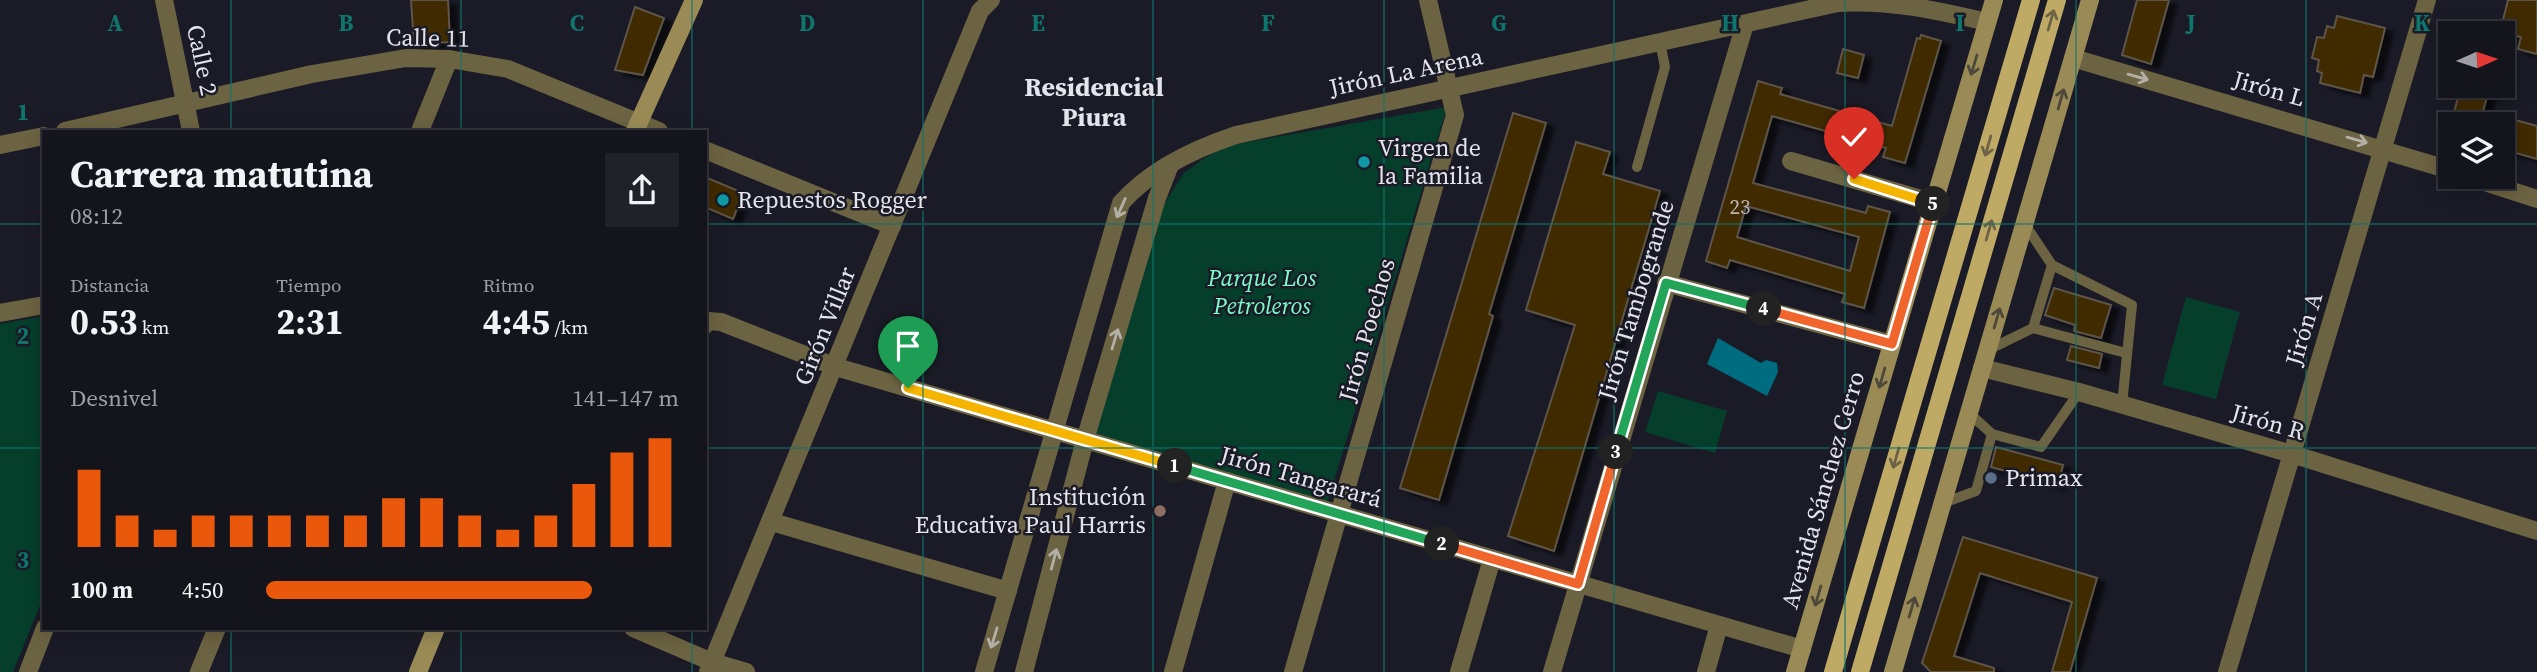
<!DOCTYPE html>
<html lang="es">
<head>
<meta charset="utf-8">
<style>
	body { margin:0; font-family:"Source Serif 4",serif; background:#212129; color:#f1f3f6; height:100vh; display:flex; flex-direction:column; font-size:26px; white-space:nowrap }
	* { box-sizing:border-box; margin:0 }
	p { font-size:23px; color:#9d9ea3 }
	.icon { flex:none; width:38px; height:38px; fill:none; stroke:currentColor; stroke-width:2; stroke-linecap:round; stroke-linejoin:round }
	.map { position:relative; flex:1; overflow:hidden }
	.drawer { position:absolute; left:42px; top:130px; width:665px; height:500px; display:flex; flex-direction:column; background:#14141c; border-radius:0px; box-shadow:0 4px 18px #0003,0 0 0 2px #33333b }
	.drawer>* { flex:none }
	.needle { width:46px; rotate:87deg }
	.controls { position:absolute; left:2438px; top:21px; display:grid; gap:14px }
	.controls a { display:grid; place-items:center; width:77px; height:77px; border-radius:0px; background:#14141c; box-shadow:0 4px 18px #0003,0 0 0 2px #33333b; font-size:35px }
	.pin { position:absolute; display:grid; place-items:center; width:60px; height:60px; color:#fff; margin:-72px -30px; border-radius:50% 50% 50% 0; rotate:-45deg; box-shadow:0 0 7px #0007 }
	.pin .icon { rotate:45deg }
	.km { position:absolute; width:35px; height:35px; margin:-18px; border-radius:50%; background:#222; color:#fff; font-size:19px; line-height:35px; text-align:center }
	.round { display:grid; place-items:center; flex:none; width:74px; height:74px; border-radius:0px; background:#212129 }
	.head { display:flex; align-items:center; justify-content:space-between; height:119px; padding:0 28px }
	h1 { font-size:38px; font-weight:700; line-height:52px }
	.stats { display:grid; grid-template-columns:repeat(3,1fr); gap:10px; height:119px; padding:7px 28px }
	.stats div { display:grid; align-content:center }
	.stats b { font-size:35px; font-weight:700 }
	.stats small { font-size:19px; font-weight:400 }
	.stats p { font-size:19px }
	.chart { height:196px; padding:14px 28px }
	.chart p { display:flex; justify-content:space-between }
	.chart svg { width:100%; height:126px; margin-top:7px; stroke:#ea580c; stroke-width:6 }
	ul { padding:0 28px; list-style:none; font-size:23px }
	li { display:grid; grid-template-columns:112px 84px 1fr; align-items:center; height:52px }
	li i { height:18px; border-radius:9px; background:#ea580c }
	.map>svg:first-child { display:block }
</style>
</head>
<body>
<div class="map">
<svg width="2537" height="672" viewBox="0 0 2537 672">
	<defs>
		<filter id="shadow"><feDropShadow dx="8" dy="4.5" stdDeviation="2" flood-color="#0009"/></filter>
	</defs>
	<rect width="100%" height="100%" fill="#1a1b26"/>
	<g fill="#053f2b">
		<path d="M1447 107 1327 504 1092 433 1154 219 1184 173 1206 157 1230 145Z"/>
		<path d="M2186 297 2240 312 2216 399 2162 385Z"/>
		<path d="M44 316V595L13 672H0V324Z"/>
		<path d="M1658 391 1727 411 1715 453 1645 432Z"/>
	</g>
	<path fill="#006c7f" d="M1718 338 1761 363 1766 360 1777 363 1778 372 1767 396 1707 364Z"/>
	<g fill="#402900" stroke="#5d5448" stroke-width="2" fill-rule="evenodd" filter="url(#shadow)">
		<path d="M411 0H448L450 42 414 44Z"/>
		<path d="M2137 0H2169L2151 64 2122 55Z"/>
		<path d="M2508 0H2537V54L2518 49 2521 37 2500 32Z"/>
		<path d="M635 7 664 18 643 75 615 70Z"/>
		<path d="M2337 16 2385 28 2373 77 2364 75 2360 93 2320 83 2322 73 2317 71 2319 60 2312 58 2317 37 2324 38 2327 26 2334 28Z"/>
		<path d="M1921 35 1941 41 1905 163 1883 157 1886 148 1772 116 1753 183 1866 213 1868 206 1890 212 1864 308 1842 302 1845 294 1730 260 1727 268 1706 261 1758 81 1782 88 1780 94 1892 126 1917 38 1920 39ZM1746 206 1859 237 1850 271 1737 237Z"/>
		<path d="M1843 49 1864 55 1858 78 1837 73Z"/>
		<path d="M2461 86H2490L2483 111 2537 126V159L2502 149V124H2451Z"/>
		<path d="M1513 113 1546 123 1489 314 1493 316 1439 500 1400 488Z"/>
		<path d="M1576 142 1610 152 1603 174 1660 191 1554 551 1508 536 1575 325 1526 310Z"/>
		<path d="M705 177 743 193 733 219 705 207Z"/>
		<path d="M2054 288 2111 305 2101 338 2074 331 2075 325 2045 315Z"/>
		<path d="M2071 346 2102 354 2099 368 2067 360Z"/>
		<path d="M1996 447 2063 465 2058 485 1991 467Z"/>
		<path d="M1963 537 2097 578 2070 672H2052L2072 602 1980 573 1954 656 1994 668V672H1931L1922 663Z"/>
	</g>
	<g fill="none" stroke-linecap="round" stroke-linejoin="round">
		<g stroke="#6c6342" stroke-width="10">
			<path d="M1637 167 1665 67 1660 42"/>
			<path d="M2052 265 2132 305 2122 405"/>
			<path d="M2033 328 2126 353"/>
			<path d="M1988 350 2033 328 2052 265 2024 223"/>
			<path d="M1992 434 2041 447 2079 392"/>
			<path d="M1943 503 1976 491 1992 434 1969 413"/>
		</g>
		<g stroke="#6c6342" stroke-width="18">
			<path d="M164 0 191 131"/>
			<path d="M2073 58 2450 170"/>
			<path d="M65 131 312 74 406 58 449 59 508 69 659 131"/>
			<path d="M420 131 449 59"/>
			<path d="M0 145 44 136"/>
			<path d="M705 150 892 226"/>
			<path d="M1791 161 1934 203"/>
			<path d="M2469 177 2537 199"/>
			<path d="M1666 283 1892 344"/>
			<path d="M0 313 44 305"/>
			<path d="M705 325 708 321 721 322 836 367 1802 649"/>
			<path d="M1982 368 2079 392 2292 454 2537 531"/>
			<path d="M772 522 1008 591"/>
			<path d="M633 628 712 662 746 672"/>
			<path d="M28 672 45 628"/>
			<path d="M199 672 217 628"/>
			<path d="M708 672 980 11 991 0"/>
			<path d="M1173 672 1227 481"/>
			<path d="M1293 672 1455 115 1428 0"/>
			<path d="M1459 672 1492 559"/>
			<path d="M1552 672 1745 24"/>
			<path d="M1706 672 1719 625"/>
			<path d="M2227 672 2427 0"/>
		</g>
		<g stroke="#6c6342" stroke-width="18">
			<path d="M984 672 1121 203C1151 169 1194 149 1236 135L1838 3C1890 0 1936 10 1987 22"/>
			<path d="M1024 672 1085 440 1157 198 1170 165"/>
		</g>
		<g stroke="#9a8b56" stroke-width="18">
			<path d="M635 131 694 0"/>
			<path d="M418 672 436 628"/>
			<path d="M1795 672 1994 0"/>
			<path d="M1893 672 2090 0"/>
		</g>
		<g stroke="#beaa65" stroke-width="18">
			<path d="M1833 672 2031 0"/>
			<path d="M1860 672 2057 0"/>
		</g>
	</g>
	<defs><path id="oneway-shaft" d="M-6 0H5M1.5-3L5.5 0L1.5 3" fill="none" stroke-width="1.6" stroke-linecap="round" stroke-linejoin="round" transform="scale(1.75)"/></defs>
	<g stroke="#6c6246">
		<use href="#oneway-shaft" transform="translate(2051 20) rotate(-74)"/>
		<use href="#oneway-shaft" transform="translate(1988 146) rotate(106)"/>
		<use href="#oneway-shaft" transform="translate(1989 230) rotate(-74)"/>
		<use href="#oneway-shaft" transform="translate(1896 458) rotate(106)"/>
	</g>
	<g stroke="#4d4839">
		<use href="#oneway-shaft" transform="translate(1974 65) rotate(107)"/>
		<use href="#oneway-shaft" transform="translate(2061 99) rotate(-74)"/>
		<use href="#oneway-shaft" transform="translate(1997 318) rotate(-74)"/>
		<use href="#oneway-shaft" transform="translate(1882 378) rotate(106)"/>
		<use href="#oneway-shaft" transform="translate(1818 596) rotate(106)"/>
		<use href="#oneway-shaft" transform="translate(1912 607) rotate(-74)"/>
	</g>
	<g stroke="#b3b0a8">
		<use href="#oneway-shaft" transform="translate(2138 77) rotate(16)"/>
		<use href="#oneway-shaft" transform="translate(2357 140) rotate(16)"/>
		<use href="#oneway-shaft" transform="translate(1121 208) rotate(114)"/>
		<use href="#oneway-shaft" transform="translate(1115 339) rotate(-73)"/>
		<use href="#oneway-shaft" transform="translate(1054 559) rotate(-75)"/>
		<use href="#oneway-shaft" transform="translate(994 638) rotate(107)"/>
	</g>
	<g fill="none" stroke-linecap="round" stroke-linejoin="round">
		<defs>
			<path id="split-1" d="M908 388 1175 466"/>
			<path id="split-2" d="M1175 466 1442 544"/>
			<path id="split-3" d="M1442 544 1578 584 1616 452"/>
			<path id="split-4" d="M1616 452 1666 283 1764 309"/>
			<path id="split-5" d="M1764 309 1892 344 1933 204"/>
			<path id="split-6" d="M1854 179 1933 204"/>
		</defs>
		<use href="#split-1" stroke="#fff" stroke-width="14"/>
		<use href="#split-2" stroke="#fff" stroke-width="14"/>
		<use href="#split-3" stroke="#fff" stroke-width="14"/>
		<use href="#split-4" stroke="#fff" stroke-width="14"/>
		<use href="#split-5" stroke="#fff" stroke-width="14"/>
		<use href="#split-6" stroke="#fff" stroke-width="14"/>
		<use href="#split-1" stroke="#f5b400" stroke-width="9"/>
		<use href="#split-2" stroke="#22a559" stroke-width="9"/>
		<use href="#split-3" stroke="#f0652b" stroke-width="9"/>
		<use href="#split-4" stroke="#22a559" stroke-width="9"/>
		<use href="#split-5" stroke="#f0652b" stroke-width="9"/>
		<use href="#split-6" stroke="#f5b400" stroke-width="9"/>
	</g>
	<path fill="none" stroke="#0f766e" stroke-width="2" stroke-opacity="0.55" d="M231 0V131M461 0V131M692 0V131M923 0V672M1153 0V672M1384 0V672M1614 0V672M1845 0V672M2076 0V672M2306 0V672M0 224H44M705 224H2537M0 448H44M705 448H2537M231 628V672M461 628V672M692 628V672"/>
	<g fill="#0f9aa8" stroke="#1a1b26" stroke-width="2.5">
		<circle cx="1364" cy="162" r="7"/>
		<circle cx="723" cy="200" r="7"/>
	</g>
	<circle fill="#5c6f8a" stroke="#1a1b26" stroke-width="2.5" cx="1991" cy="478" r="7"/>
	<circle fill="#8d6e63" stroke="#1a1b26" stroke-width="2.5" cx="1160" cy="511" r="7"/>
	<g text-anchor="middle" stroke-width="5" stroke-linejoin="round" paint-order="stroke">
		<g font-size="21" fill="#bab5b1">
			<text x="1740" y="214">23</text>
		</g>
		<g font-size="24" fill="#e3e4ec" stroke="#1a1b26">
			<text transform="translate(428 38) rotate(1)" y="8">Calle 11</text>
			<text transform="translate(202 60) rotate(78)" y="8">Calle 2</text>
			<text transform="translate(1406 72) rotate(-12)" y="8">Jirón La Arena</text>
			<text transform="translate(2269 89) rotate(16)" y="8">Jirón L</text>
			<text transform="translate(1636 300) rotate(-73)" y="8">Jirón Tambogrande</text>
			<text transform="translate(825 326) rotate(-68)" y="8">Girón Villar</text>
			<text transform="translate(2304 329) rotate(-73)" y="8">Jirón A</text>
			<text transform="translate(1367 330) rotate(-74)" y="8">Jirón Poechos</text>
			<text transform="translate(2268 422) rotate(16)" y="8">Jirón R</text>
			<text transform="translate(1301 477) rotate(16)" y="8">Jirón Tangarará</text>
			<text transform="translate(1823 490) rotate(-74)" y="8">Avenida Sánchez Cerro</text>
		</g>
		<g font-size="24" fill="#e3e4ec" stroke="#1a1b26" text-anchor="start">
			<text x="1378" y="156">Virgen de<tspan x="1378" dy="28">la Familia</tspan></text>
			<text x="737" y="208">Repuestos Rogger</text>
			<text x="2005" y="486">Primax</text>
			<text x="1146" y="505" text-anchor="end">Institución<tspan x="1146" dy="28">Educativa Paul Harris</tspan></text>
		</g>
		<g font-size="24" font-style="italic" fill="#7bfcc8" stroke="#1a1b26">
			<text x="1262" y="286">Parque Los<tspan x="1262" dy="28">Petroleros</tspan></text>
		</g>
		<g font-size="26" font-weight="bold" fill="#e3e4ec" stroke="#1a1b26">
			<text x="1094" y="96">Residencial<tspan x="1094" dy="30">Piura</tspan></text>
		</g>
	</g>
	<g font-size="23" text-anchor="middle" font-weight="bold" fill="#0f766e" stroke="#1a1b26" stroke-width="5" stroke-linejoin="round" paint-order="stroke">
		<text x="115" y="31">A</text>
		<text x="346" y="31">B</text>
		<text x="577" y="31">C</text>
		<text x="807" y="31">D</text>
		<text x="1038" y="31">E</text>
		<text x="1268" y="31">F</text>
		<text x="1499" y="31">G</text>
		<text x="1730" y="31">H</text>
		<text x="1960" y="31">I</text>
		<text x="2191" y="31">J</text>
		<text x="2422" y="31">K</text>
		<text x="23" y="120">1</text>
		<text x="23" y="344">2</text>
		<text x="23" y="568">3</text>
	</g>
</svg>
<div class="controls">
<a><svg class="needle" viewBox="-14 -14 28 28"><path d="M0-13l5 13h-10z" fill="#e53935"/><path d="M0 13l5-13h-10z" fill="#9d9ea3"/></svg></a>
<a><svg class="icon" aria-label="layers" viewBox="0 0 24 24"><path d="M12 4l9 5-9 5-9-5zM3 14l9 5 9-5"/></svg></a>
</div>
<div class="pin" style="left:908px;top:388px;background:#1e9e55"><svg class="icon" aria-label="arrive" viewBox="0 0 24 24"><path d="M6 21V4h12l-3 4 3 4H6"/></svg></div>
<div class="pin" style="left:1854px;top:179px;background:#d93025"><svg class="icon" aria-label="check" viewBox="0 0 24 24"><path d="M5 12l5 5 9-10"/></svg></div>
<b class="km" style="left:1175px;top:466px">1</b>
<b class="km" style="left:1442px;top:544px">2</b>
<b class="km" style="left:1616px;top:452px">3</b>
<b class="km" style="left:1764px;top:309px">4</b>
<b class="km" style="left:1933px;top:204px">5</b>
<section class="drawer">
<div class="head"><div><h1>Carrera matutina</h1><p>08:12</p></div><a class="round"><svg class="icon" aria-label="share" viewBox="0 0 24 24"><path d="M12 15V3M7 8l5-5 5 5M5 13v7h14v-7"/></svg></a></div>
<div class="stats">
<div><p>Distancia</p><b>0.53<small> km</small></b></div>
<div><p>Tiempo</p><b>2:31</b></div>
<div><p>Ritmo</p><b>4:45<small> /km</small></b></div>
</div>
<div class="chart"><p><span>Desnivel</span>141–147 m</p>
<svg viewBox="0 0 160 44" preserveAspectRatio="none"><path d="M5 44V17M15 44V33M25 44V38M35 44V33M45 44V33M55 44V33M65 44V33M75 44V33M85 44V27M95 44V27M105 44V33M115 44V38M125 44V33M135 44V22M145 44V11M155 44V6"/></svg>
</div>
<ul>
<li><b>100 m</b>4:50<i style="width:79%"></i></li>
</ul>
</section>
</div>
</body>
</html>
